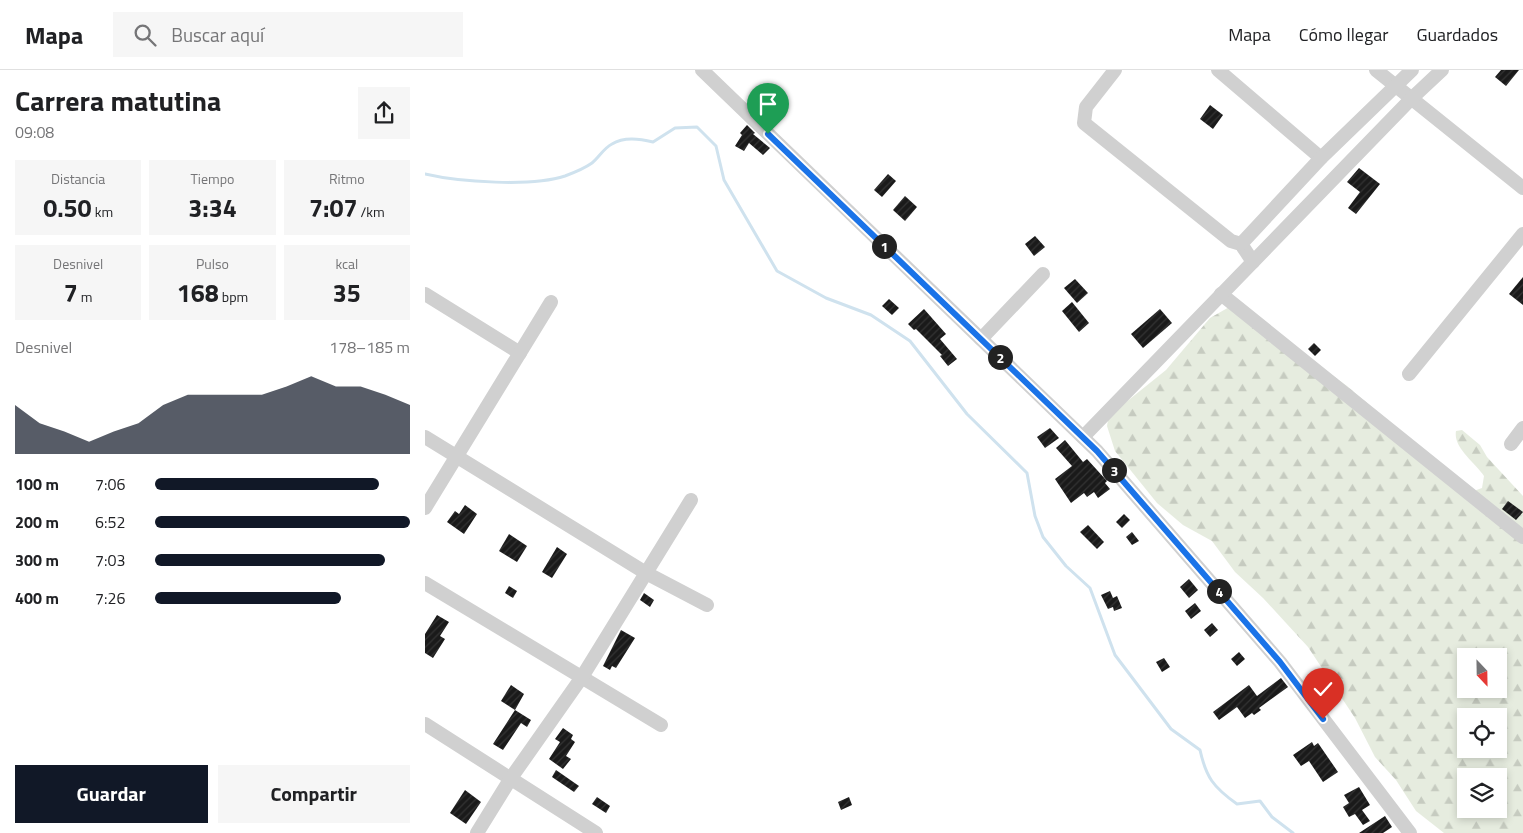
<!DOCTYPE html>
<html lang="es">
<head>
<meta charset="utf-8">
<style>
	body { margin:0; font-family:"Titillium Web",sans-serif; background:#f6f6f6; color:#202124; height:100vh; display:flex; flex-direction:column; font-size:19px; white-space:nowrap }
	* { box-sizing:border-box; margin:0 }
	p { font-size:16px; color:#757577 }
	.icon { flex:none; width:28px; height:28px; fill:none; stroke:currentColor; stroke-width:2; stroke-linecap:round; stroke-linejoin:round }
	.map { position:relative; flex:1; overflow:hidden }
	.details { display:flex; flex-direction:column; background:#fff; width:425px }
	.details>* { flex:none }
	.needle { width:32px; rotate:158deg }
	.controls { position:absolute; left:1032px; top:578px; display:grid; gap:10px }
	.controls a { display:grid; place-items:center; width:50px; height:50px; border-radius:0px; background:#fff; box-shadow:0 2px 8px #0003; font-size:25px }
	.pin { position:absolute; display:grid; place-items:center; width:42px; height:42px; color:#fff; margin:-51px -21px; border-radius:50% 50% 50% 0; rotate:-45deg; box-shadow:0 0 5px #0007 }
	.pin .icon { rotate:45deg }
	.km { position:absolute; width:25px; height:25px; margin:-12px; border-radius:50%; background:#222; color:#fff; font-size:14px; line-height:25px; text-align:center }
	.round { display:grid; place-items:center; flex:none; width:52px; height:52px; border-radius:0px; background:#f6f6f6 }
	.headline { display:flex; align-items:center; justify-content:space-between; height:85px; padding:0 15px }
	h1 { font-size:28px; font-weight:700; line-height:38px }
	.metrics { display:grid; grid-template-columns:repeat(3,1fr); gap:8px; height:85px; padding:5px 15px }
	.metrics div { display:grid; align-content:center; border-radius:0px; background:#f6f6f6; text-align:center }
	.metrics b { font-size:25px; font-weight:700 }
	.metrics small { font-size:14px; font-weight:400 }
	.metrics p { font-size:14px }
	.chart { height:140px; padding:10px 15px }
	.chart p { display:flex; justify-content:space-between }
	.chart svg { width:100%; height:90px; margin-top:5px; fill:#111827; opacity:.7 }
	.cta { display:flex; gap:10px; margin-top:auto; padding:10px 15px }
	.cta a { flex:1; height:58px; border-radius:0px; background:#111827; color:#fff; font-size:20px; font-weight:700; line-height:58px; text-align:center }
	.cta a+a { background:#f6f6f6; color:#202124 }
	ul { padding:0 15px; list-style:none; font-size:16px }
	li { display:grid; grid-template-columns:80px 60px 1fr; align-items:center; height:38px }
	li i { height:12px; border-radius:6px; background:#111827 }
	header { display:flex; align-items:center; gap:30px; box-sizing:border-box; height:70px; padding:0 25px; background:#fff; border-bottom:1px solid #e0e0e0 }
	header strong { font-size:24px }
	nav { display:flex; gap:28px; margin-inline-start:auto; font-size:18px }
	.search { width:350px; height:45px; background:#f6f6f6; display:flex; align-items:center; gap:12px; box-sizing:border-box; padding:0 18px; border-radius:0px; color:#757577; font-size:19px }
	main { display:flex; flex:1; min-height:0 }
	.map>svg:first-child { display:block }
</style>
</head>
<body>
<header>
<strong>Mapa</strong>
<div class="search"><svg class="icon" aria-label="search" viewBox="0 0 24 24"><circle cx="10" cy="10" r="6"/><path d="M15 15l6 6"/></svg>Buscar aquí</div>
<nav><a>Mapa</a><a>Cómo llegar</a><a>Guardados</a></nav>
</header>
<main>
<section class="details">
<div class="headline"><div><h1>Carrera matutina</h1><p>09:08</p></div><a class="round"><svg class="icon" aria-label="share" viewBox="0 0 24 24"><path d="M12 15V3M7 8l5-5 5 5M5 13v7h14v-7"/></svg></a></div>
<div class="metrics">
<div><p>Distancia</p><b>0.50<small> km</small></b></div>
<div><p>Tiempo</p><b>3:34</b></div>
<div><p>Ritmo</p><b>7:07<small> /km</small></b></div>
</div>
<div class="metrics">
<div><p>Desnivel</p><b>7<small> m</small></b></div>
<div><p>Pulso</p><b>168<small> bpm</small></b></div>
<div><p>kcal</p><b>35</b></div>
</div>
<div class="chart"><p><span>Desnivel</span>178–185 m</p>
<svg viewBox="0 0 160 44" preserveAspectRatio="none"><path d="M0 44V20L10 29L20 33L30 38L40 33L50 29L60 20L70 15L80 15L90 15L100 15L110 11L120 6L130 11L140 11L150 15L160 20V44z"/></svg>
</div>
<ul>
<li><b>100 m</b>7:06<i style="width:88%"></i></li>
<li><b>200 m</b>6:52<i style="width:100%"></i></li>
<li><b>300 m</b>7:03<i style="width:90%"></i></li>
<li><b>400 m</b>7:26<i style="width:73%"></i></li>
</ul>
<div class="cta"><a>Guardar</a><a>Compartir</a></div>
</section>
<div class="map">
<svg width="1098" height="763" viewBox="0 0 1098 763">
	<defs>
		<pattern id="forest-firs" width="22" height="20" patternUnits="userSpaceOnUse" patternTransform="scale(1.25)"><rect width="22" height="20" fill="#e6ecdf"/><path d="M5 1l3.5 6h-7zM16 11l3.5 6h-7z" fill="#c6cbc0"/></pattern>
		<pattern id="building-hatch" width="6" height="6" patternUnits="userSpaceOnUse" patternTransform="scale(1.25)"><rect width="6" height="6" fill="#1a1a1a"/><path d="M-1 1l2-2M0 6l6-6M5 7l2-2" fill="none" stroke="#333"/></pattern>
	</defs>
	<rect width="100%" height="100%" fill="#fff"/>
	<path fill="url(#forest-firs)" fill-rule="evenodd" d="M806 236 885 289 922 316 1046 422 1057 418 1059 406C1050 392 1028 378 1031 361L1037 360 1055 375 1062 387 1098 426V763H1019L991 741 971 710 950 687 930 648 883 577 838 528 810 502 787 471 758 455 732 433 690 381 682 356 683 350 690 341 741 300 785 248ZM1041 586H1074V619H1041ZM1041 646H1074V679H1041ZM1041 706H1074V739H1041Z"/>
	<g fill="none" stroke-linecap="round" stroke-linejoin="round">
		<path stroke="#cfe2ee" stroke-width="3" d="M0 104C34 112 107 117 140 106 148 103 160 98 167 93 174 87 179 78 187 74 198 67 216 69 228 72L250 58 272 57 291 76 299 110 352 201 401 228 446 245 485 271 542 344 602 403 610 446 618 467 641 496 665 518 690 585 746 659 775 680C781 707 788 717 812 734L835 731 847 747 868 763"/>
	</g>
	<g fill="url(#building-hatch)">
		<path d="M1076 0H1094L1081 16 1070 7Z"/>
		<path d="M785 35 798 45 788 59 775 49Z"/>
		<path d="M322 55 330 63 328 64 345 78 338 85 324 73 319 81 310 76 317 65 315 63Z"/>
		<path d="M934 98 955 114 931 144 923 138 935 122 922 112Z"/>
		<path d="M463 104 471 111 457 127 449 120Z"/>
		<path d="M480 126 492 137 480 151 468 140Z"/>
		<path d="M610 166 620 177 609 186 600 174Z"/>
		<path d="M1098 207V235L1084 224Z"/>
		<path d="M650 209 663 223 652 233 639 218Z"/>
		<path d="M464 229 474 238 467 245 457 236Z"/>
		<path d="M647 232 664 253 654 262 637 241Z"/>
		<path d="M499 239 521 264 515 269 532 289 523 296 515 286 517 285 491 259 489 260 483 254Z"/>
		<path d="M735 239 747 253 718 278 706 264Z"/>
		<path d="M889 273 896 280 890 286 883 279Z"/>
		<path d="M625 358 634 368 620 378 612 367Z"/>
		<path d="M640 370 658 392 662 389 682 411 680 413 685 419 673 428 669 422 662 427 659 423 646 433 630 409 647 396 631 378Z"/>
		<path d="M1083 431 1098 442 1091 450 1077 439Z"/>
		<path d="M40 435 52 444 39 464 22 452 30 441 34 444Z"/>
		<path d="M699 444 705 450 697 458 691 452Z"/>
		<path d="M663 455 679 472 672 479 655 462Z"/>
		<path d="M707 462 714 471 707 475 701 467Z"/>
		<path d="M84 464 102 476 92 492 74 481Z"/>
		<path d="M132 477 142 484 127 508 117 502Z"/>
		<path d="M764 509 773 520 764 528 755 517Z"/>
		<path d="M84 516 92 521 88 528 80 523Z"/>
		<path d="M685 521 688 528 692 526 697 538 689 541 688 537 683 539 676 525Z"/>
		<path d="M219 523 229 530 225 537 215 530Z"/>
		<path d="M770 533 776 541 766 549 760 541Z"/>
		<path d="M12 545 24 552 15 566 20 569 8 588 0 583V564Z"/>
		<path d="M787 553 793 560 785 567 779 560Z"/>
		<path d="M196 560 210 568 191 598 187 596 185 600 178 596Z"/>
		<path d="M814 582 820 589 812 596 806 589Z"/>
		<path d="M739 588 745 597 737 602 731 592Z"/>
		<path d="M856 608 863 617 834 638 836 640 829 645 827 643 820 648 812 637 794 650 788 642 824 615 832 626Z"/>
		<path d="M86 615 99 624 90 640 76 631Z"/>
		<path d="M90 640 106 650 102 657 96 653 78 680 68 674Z"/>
		<path d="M138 658 148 665 146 669 150 672 141 686 146 689 138 699 124 689 135 672 130 669Z"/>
		<path d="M887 672 889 676 893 673 913 702 898 712 884 691 876 696 868 685Z"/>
		<path d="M131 700 154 716 149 722 127 707Z"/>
		<path d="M934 717 945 735 937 740 945 751 938 755 930 744 924 747 918 737 924 733 919 725Z"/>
		<path d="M40 720 56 732 41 754 25 743Z"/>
		<path d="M172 727 185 736 181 743 167 734Z"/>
		<path d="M424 727 427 735 416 740 413 732Z"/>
		<path d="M960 746 967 757 958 763H934Z"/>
	</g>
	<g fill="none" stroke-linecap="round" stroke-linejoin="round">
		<g stroke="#d0d0d0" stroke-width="14">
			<path d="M277 0 672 381 855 592 985 763"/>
			<path d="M690 0 661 37 659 53 806 171 816 174 828 192"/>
			<path d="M793 0 896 88"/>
			<path d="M951 0 1098 118"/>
			<path d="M816 174 896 88 987 0"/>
			<path d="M0 224 95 283"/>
			<path d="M796 224 1098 467"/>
			<path d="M556 269 618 204"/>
			<path d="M984 304 1098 164"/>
			<path d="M0 367 221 503 282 535"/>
			<path d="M658 367 986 29 1017 0"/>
			<path d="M1086 374 1098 358"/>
			<path d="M0 438 126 232"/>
			<path d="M0 513 236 655"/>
			<path d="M0 654 171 763"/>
			<path d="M52 763 86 708 157 607 266 430"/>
		</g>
	</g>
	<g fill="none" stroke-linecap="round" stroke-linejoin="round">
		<defs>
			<path id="route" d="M343 64 672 381 855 592 898 649"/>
		</defs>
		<use href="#route" stroke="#fff" stroke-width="10"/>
		<use href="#route" stroke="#1a73e8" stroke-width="6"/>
	</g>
</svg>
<div class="controls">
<a><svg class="needle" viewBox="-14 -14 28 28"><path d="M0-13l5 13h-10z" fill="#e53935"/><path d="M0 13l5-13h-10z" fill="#757577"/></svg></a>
<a><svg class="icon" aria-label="locate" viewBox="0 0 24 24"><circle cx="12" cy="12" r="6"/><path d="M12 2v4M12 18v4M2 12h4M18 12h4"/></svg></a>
<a><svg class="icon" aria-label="layers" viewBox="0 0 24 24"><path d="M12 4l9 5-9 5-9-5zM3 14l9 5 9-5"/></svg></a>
</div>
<div class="pin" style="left:343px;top:64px;background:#1e9e55"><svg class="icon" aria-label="arrive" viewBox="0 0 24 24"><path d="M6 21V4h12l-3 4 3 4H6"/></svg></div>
<div class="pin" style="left:898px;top:649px;background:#d93025"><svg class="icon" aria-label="check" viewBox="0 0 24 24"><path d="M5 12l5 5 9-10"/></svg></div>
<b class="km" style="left:459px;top:176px">1</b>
<b class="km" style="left:575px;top:287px">2</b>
<b class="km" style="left:689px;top:400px">3</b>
<b class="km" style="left:794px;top:521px">4</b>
</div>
</main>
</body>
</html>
